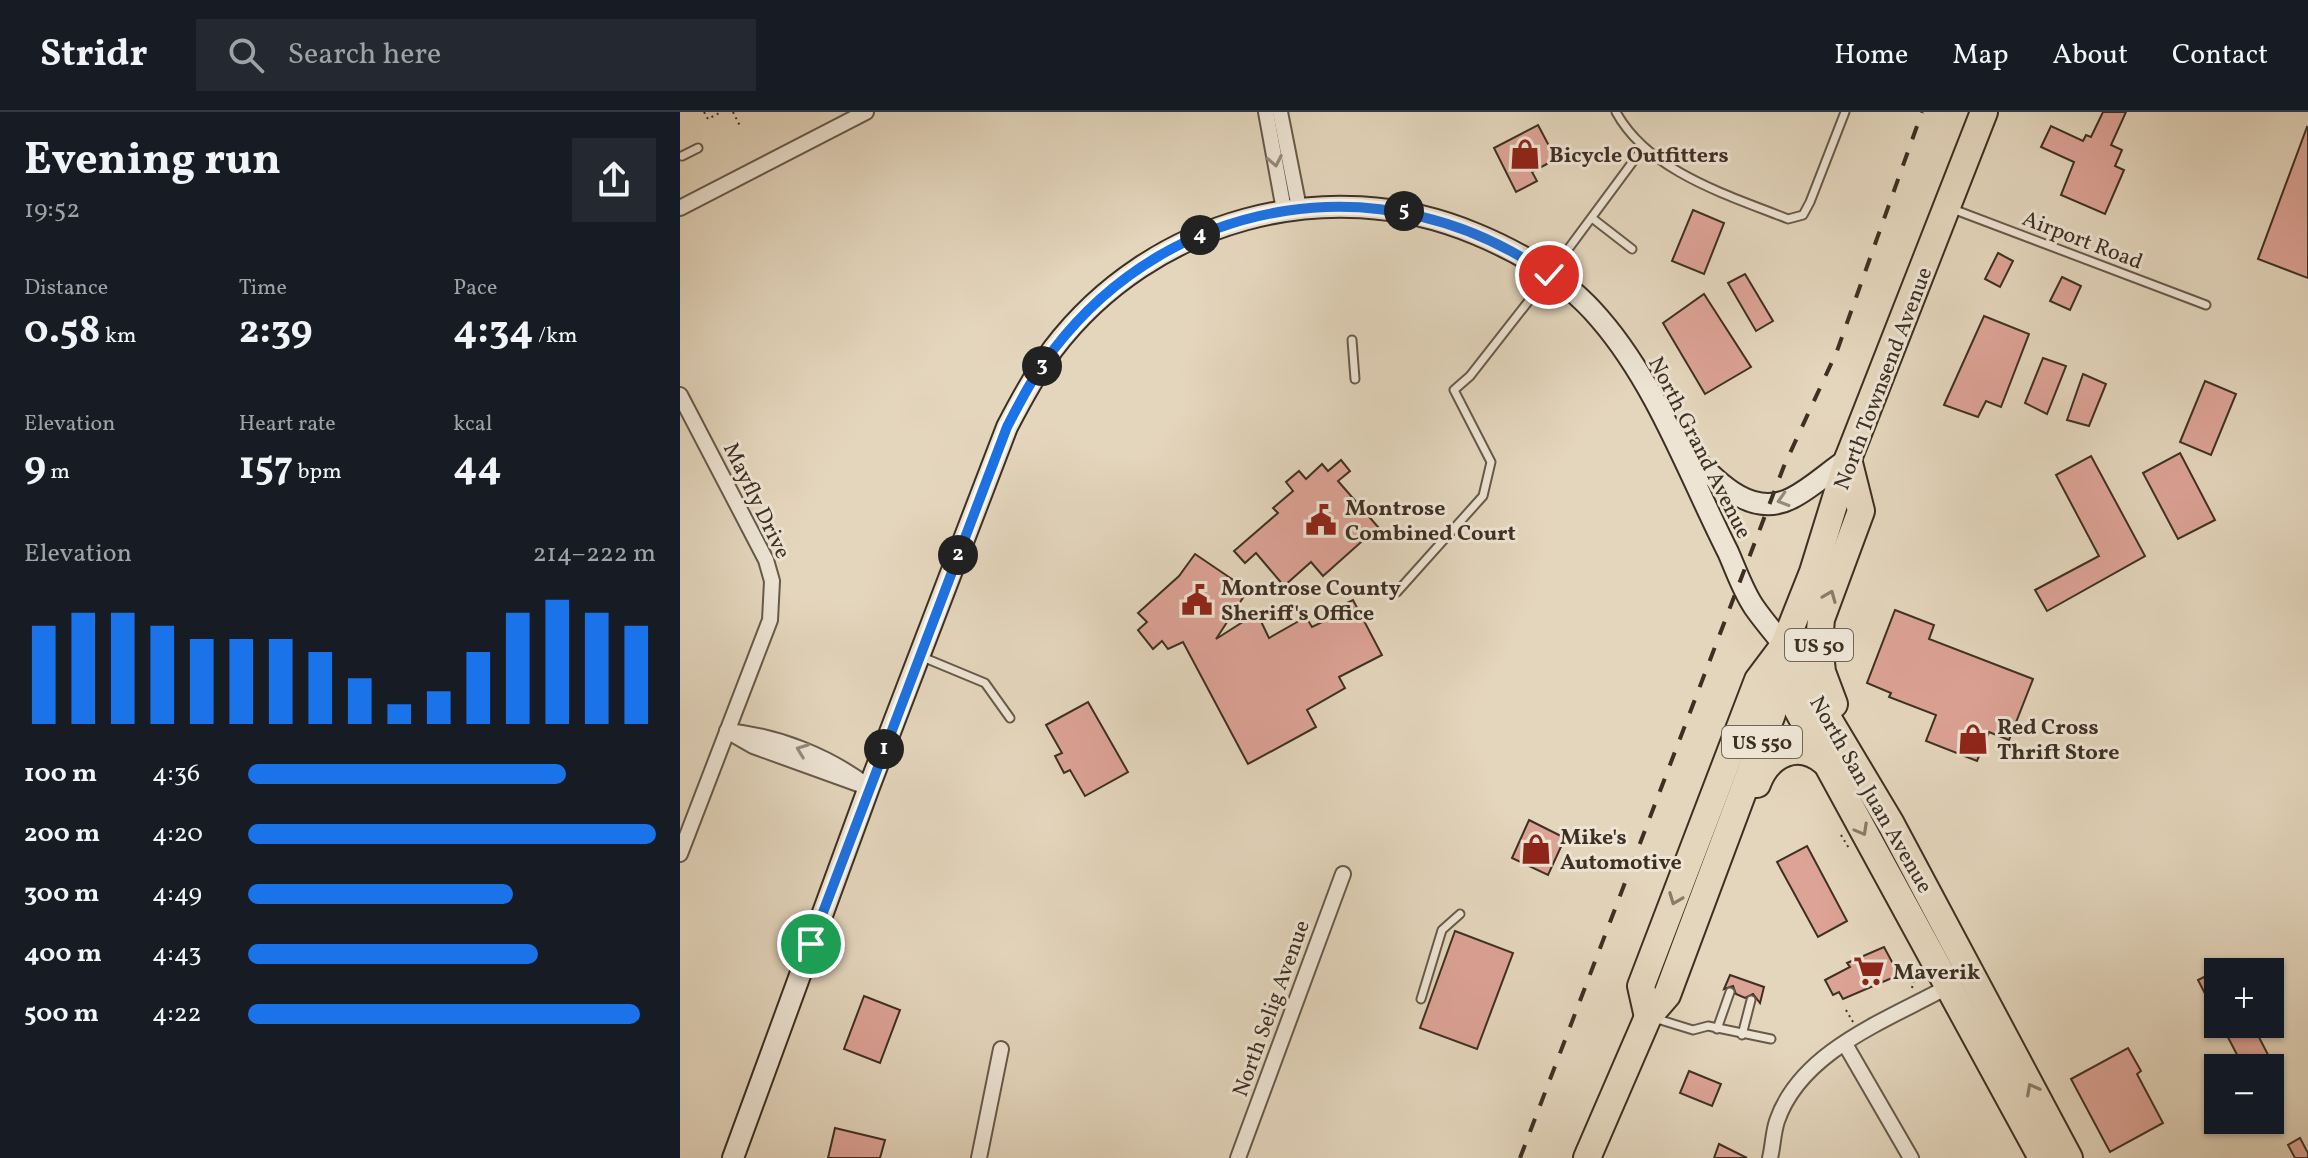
<!DOCTYPE html>
<html lang="en">
<head>
<meta charset="utf-8">
<style>
	body { margin:0; font-family:Vollkorn,serif; background:#242831; color:#f1f3f6; height:100vh; display:flex; flex-direction:column; font-size:30px; white-space:nowrap }
	* { box-sizing:border-box; margin:0 }
	p { font-size:26px; color:#9ea1a6 }
	.icon { flex:none; width:44px; height:44px; fill:none; stroke:currentColor; stroke-width:2; stroke-linecap:round; stroke-linejoin:round }
	.map { position:relative; flex:1; overflow:hidden }
	.details { display:flex; flex-direction:column; background:#171b24; width:680px }
	.details>* { flex:none }
	.fabs { position:absolute; left:1524px; top:846px; display:grid; gap:16px }
	.fabs a { display:grid; place-items:center; width:80px; height:80px; border-radius:0px; background:#171b24; box-shadow:0 2px 6px #0004; font-size:40px }
	.pin { position:absolute; display:grid; place-items:center; width:68px; height:68px; color:#fff; margin:-34px; border:4px solid #fff; border-radius:50%; box-shadow:0 2px 8px #0007 }
	.km { position:absolute; width:40px; height:40px; margin:-20px; border-radius:50%; background:#222; color:#fff; font-size:22px; line-height:40px; text-align:center }
	.round { display:grid; place-items:center; flex:none; width:84px; height:84px; border-radius:0px; background:#242831 }
	.headline { display:flex; align-items:center; justify-content:space-between; height:136px; padding:0 24px }
	h1 { font-size:44px; font-weight:700; line-height:60px }
	.figures { display:grid; grid-template-columns:repeat(3,1fr); gap:12px; height:136px; padding:8px 24px }
	.figures div { display:grid; align-content:center }
	.figures b { font-size:40px; font-weight:700 }
	.figures small { font-size:22px; font-weight:400 }
	.figures p { font-size:22px }
	.chart { height:224px; padding:16px 24px }
	.chart p { display:flex; justify-content:space-between }
	.chart svg { width:100%; height:144px; margin-top:8px; stroke:#1a73e8; stroke-width:6 }
	ul { padding:0 24px; list-style:none; font-size:26px }
	li { display:grid; grid-template-columns:128px 96px 1fr; align-items:center; height:60px }
	li i { height:20px; border-radius:10px; background:#1a73e8 }
	header { display:flex; align-items:center; gap:48px; box-sizing:border-box; height:112px; padding:0 40px; background:#171b24; border-bottom:2px solid #363941 }
	header strong { font-size:38px }
	nav { display:flex; gap:44px; margin-inline-start:auto; font-size:28px }
	.search { width:560px; height:72px; background:#242831; display:flex; align-items:center; gap:20px; box-sizing:border-box; padding:0 28px; border-radius:0px; color:#9ea1a6; font-size:30px }
	main { display:flex; flex:1; min-height:0 }
	.map>svg:first-child { display:block }
</style>
</head>
<body>
<header>
<strong>Stridr</strong>
<div class="search"><svg class="icon" aria-label="search" viewBox="0 0 24 24"><circle cx="10" cy="10" r="6"/><path d="M15 15l6 6"/></svg>Search here</div>
<nav><a>Home</a><a>Map</a><a>About</a><a>Contact</a></nav>
</header>
<main>
<section class="details">
<div class="headline"><div><h1>Evening run</h1><p>19:52</p></div><a class="round"><svg class="icon" aria-label="share" viewBox="0 0 24 24"><path d="M12 15V3M7 8l5-5 5 5M5 13v7h14v-7"/></svg></a></div>
<div class="figures">
<div><p>Distance</p><b>0.58<small> km</small></b></div>
<div><p>Time</p><b>2:39</b></div>
<div><p>Pace</p><b>4:34<small> /km</small></b></div>
</div>
<div class="figures">
<div><p>Elevation</p><b>9<small> m</small></b></div>
<div><p>Heart rate</p><b>157<small> bpm</small></b></div>
<div><p>kcal</p><b>44</b></div>
</div>
<div class="chart"><p><span>Elevation</span>214–222 m</p>
<svg viewBox="0 0 160 44" preserveAspectRatio="none"><path d="M5 44V14M15 44V10M25 44V10M35 44V14M45 44V18M55 44V18M65 44V18M75 44V22M85 44V30M95 44V38M105 44V34M115 44V22M125 44V10M135 44V6M145 44V10M155 44V14"/></svg>
</div>
<ul>
<li><b>100 m</b>4:36<i style="width:78%"></i></li>
<li><b>200 m</b>4:20<i style="width:100%"></i></li>
<li><b>300 m</b>4:49<i style="width:65%"></i></li>
<li><b>400 m</b>4:43<i style="width:71%"></i></li>
<li><b>500 m</b>4:22<i style="width:96%"></i></li>
</ul>
</section>
<div class="map">
<svg width="1628" height="1046" viewBox="0 0 1628 1046">
	<rect width="100%" height="100%" fill="#e4d6bd"/>
	<filter id="stains"><feTurbulence type="fractalNoise" baseFrequency=".0025" numOctaves="4"/><feColorMatrix values="0 0 0 0 .2 0 0 0 0 .09 0 0 0 0 .02 0 0 0 .5 -.17"/></filter>
	<radialGradient id="worn" r=".72"><stop offset=".6" stop-color="#630" stop-opacity="0"/><stop offset="1" stop-color="#630" stop-opacity=".3"/></radialGradient>
	<g fill="#dda396" stroke="#3d3023" stroke-width="2">
		<path d="M1423 0H1446L1431 33 1442 38 1435 54 1444 58 1425 102 1381 83 1394 50 1361 35 1371 14 1403 29 1406 23 1411 25Z"/>
		<path d="M858 13 876 47 852 60 857 69 836 80 814 36Z"/>
		<path d="M1627 15 1628 16V166L1578 147Z"/>
		<path d="M1013 98 1044 111 1024 162 992 149Z"/>
		<path d="M1318 141 1333 149 1320 175 1305 167Z"/>
		<path d="M1065 162 1093 209 1076 219 1048 171Z"/>
		<path d="M1382 165 1401 174 1390 198 1370 189Z"/>
		<path d="M1024 182 1071 255 1025 282 983 211Z"/>
		<path d="M1304 204 1349 222 1321 295 1306 289 1298 305 1264 293Z"/>
		<path d="M1363 246 1386 254 1367 302 1345 291Z"/>
		<path d="M1403 262 1426 272 1409 314 1387 308Z"/>
		<path d="M1525 269 1556 282 1531 343 1500 330Z"/>
		<path d="M1500 341 1535 408 1498 427 1463 361Z"/>
		<path d="M1411 344 1465 444 1367 499 1355 478 1419 444 1376 363Z"/>
		<path d="M661 348 670 359 658 369 698 415 643 464 631 450 604 474 576 441 565 451 554 439 598 401 593 396 613 379 606 370 619 359 626 367 642 352 648 359Z"/>
		<path d="M515 442 568 478 536 527 577 501 589 526 626 505 632 515 657 503 654 497 673 488 702 543 659 565 665 576 627 598 636 615 568 652 503 530 488 537 482 529 473 537 458 518 467 510 458 501 499 464Z"/>
		<path d="M1215 498 1254 513 1249 527 1353 567 1329 628 1309 620 1297 649 1246 629 1256 603 1209 585 1211 581 1187 571Z"/>
		<path d="M408 590 448 660 405 684 390 658 384 661 375 644 382 641 366 613Z"/>
		<path d="M849 708 885 726 868 763 832 746Z"/>
		<path d="M1127 734 1167 809 1138 825 1097 750Z"/>
		<path d="M775 819 833 841 797 937 740 916Z"/>
		<path d="M1204 835 1219 863 1163 887 1159 880 1153 883 1145 868 1170 855 1167 851Z"/>
		<path d="M1538 858V907L1518 868Z"/>
		<path d="M1050 863 1084 875 1080 891 1073 882 1065 886 1056 882 1053 874 1044 877Z"/>
		<path d="M184 884 220 898 200 951 164 937Z"/>
		<path d="M1541 912H1572L1595 956H1564Z"/>
		<path d="M1448 936 1461 959 1457 962 1483 1011 1430 1040 1391 967Z"/>
		<path d="M1009 959 1041 972 1032 994 1000 981Z"/>
		<path d="M155 1016 205 1028 200 1046H148Z"/>
		<path d="M1620 1026 1628 1041V1046H1615L1608 1033Z"/>
		<path d="M1039 1032 1067 1046H1034Z"/>
	</g>
	<g fill="none" stroke-linecap="round" stroke-linejoin="round">
		<defs>
			<g id="lane">
				<path d="M936 0C969 60 1048 83 1108 107L1123 103 1130 90 1165 0"/>
				<path d="M2 44 18 36"/>
				<path d="M1270 96 1526 193"/>
				<path d="M912 106 952 137"/>
				<path d="M672 228 675 267"/>
				<path d="M717 480 803 384 811 350 774 278 790 264 869 163 963 36"/>
				<path d="M240 544 305 571 330 606"/>
				<path d="M741 887 762 818 780 802"/>
				<path d="M974 906 1013 918 1028 914 1091 927"/>
				<path d="M1037 917 1050 880"/>
				<path d="M1062 923 1071 888"/>
			</g>
			<g id="street">
				<path d="M586 0 604 98"/>
				<path d="M600 0 619 96"/>
				<path d="M0 96 186 0"/>
				<path d="M0 283 86 448 92 469 90 508 0 742"/>
				<path d="M47 619C98 624 149 644 189 675"/>
				<path d="M52 622 73 634 181 673"/>
				<path d="M1165 932 1231 1046"/>
				<path d="M299 1046 321 937"/>
				<path d="M558 1046 663 762"/>
				<path d="M1090 1046C1093 1034 1093 1021 1097 1009 1121 938 1210 907 1269 874"/>
			</g>
			<g id="secondary">
				<path d="M999 331C1029 359 1066 410 1112 386 1132 376 1149 359 1168 347"/>
				<path d="M53 1046 189 675 327 315C341 288 355 262 373 237 471 108 647 59 796 122 842 141 888 169 920 207 977 273 1009 363 1048 440 1056 458 1063 479 1074 495 1083 508 1094 521 1104 533"/>
			</g>
			<g id="highway">
				<path d="M1104 533 1211 712 1389 1046"/>
				<path d="M1106 557 1110 584 1362 1046"/>
				<path d="M1154 592 1142 560 1139 531 1141 507 1181 399 1168 347"/>
				<path d="M1077 672C1088 642 1118 627 1145 650"/>
				<path d="M968 905 961 874 1078 568 1102 536"/>
				<path d="M907 1046 968 905 987 883 1092 602 1104 533 1133 460 1168 347 1304 0"/>
			</g>
		</defs>
		<use href="#lane" stroke="#675a4a" stroke-width="11"/>
		<use href="#street" stroke="#675a4a" stroke-width="18"/>
		<use href="#secondary" stroke="#3d3023" stroke-width="24"/>
		<use href="#highway" stroke="#3d3023" stroke-width="30"/>
		<g stroke="#3d3023" stroke-width="2" stroke-dasharray="2 4" stroke-linecap="butt">
			<path d="M24 0 28 7 41 0"/>
			<path d="M53 0 60 14"/>
			<path d="M1161 723 1170 738"/>
			<path d="M1232 876 1236 859"/>
			<path d="M1166 898 1173 910"/>
		</g>
		<use href="#lane" stroke="#ede4d4" stroke-width="7"/>
		<use href="#street" stroke="#ede4d4" stroke-width="14"/>
		<use href="#secondary" stroke="#ede4d4" stroke-width="20"/>
		<use href="#highway" stroke="#e4d6bd" stroke-width="26"/>
		<path stroke="#3d3023" stroke-width="4" stroke-dasharray="14 14" stroke-linecap="butt" d="M840 1046 1104 354 1157 239 1242 0"/>
	</g>
	<defs><path id="oneway-chevron" d="M-2-3.5L2.5 0L-2 3.5" fill="none" stroke-width="1.6" stroke-linecap="round" stroke-linejoin="round" transform="scale(2)"/></defs>
	<g stroke="#958a7c">
		<use href="#oneway-chevron" transform="translate(595 49) rotate(79)"/>
		<use href="#oneway-chevron" transform="translate(1103 388) rotate(163)"/>
		<use href="#oneway-chevron" transform="translate(122 638) rotate(-159)"/>
	</g>
	<g stroke="#887b68">
		<use href="#oneway-chevron" transform="translate(1150 484) rotate(-68)"/>
		<use href="#oneway-chevron" transform="translate(1182 718) rotate(61)"/>
		<use href="#oneway-chevron" transform="translate(995 787) rotate(111)"/>
		<use href="#oneway-chevron" transform="translate(1352 977) rotate(-118)"/>
	</g>
	<g fill="none" stroke-linecap="round" stroke-linejoin="round">
		<defs>
			<path id="route" d="M131 832 327 315C341 288 355 261 374 237 494 81 709 49 869 163"/>
		</defs>
		<use href="#route" stroke="#fff" stroke-width="16"/>
		<use href="#route" stroke="#1a73e8" stroke-width="10"/>
	</g>
	<defs>
		<symbol id="shop-bare" viewBox="-9 -9 18 18"><path d="M-5-2.5h2.3a2.7 3.5 0 0 1 5.4 0H5L5.5 6h-11ZM-1.5-2.5h3a1.5 2.3 0 0 0-3 0Z" fill="#8f2418" stroke="#ede4d4" stroke-width="2.5" paint-order="stroke"/></symbol>
		<symbol id="civic-bare" viewBox="-9 -9 18 18"><path d="M-.6-6.5H3V-4.5H.6V-3L4-1V1h2V6H-6V1h2V-1L-.6-3ZM-1.2 2.5V6h2.4V2.5Z" fill="#8f2418" stroke="#ede4d4" stroke-width="2.5" paint-order="stroke"/></symbol>
		<symbol id="supermarket-bare" viewBox="-9 -9 18 18"><path d="M-6-5.5h2.5l.6 2H6L4.5 2H-2.5L-4.4-4H-6ZM-1.5 3.2a1.3 1.3 0 1 0 .1 0ZM3 3.2a1.3 1.3 0 1 0 .1 0Z" fill="#8f2418" stroke="#ede4d4" stroke-width="2.5" paint-order="stroke"/></symbol>
	</defs>
	<g fill-rule="evenodd">
		<use href="#shop-bare" x="823" y="20" width="44" height="44"/>
		<use href="#civic-bare" x="619" y="386" width="44" height="44"/>
		<use href="#civic-bare" x="495" y="466" width="44" height="44"/>
		<use href="#shop-bare" x="1271" y="605" width="44" height="44"/>
		<use href="#shop-bare" x="834" y="715" width="44" height="44"/>
		<use href="#supermarket-bare" x="1167" y="837" width="44" height="44"/>
	</g>
	<g text-anchor="middle" stroke-width="6" stroke-linejoin="round" paint-order="stroke">
		<g fill="#ede4d4" stroke="#726658" stroke-width="2">
			<rect x="1105" y="517" width="68" height="32" rx="6"/>
			<rect x="1042" y="614" width="80" height="32" rx="6"/>
		</g>
		<g font-size="20" font-weight="bold" fill="#3d3023">
			<text x="1139" y="540">US 50</text>
			<text x="1082" y="637">US 550</text>
		</g>
		<g font-size="22" font-weight="bold" fill="#3d3023" stroke="#ede4d4" text-anchor="start">
			<text x="869" y="50">Bicycle Outfitters</text>
			<text x="665" y="403">Montrose<tspan x="665" dy="25">Combined Court</tspan></text>
			<text x="541" y="483">Montrose County<tspan x="541" dy="25">Sheriff's Office</tspan></text>
			<text x="1317" y="622">Red Cross<tspan x="1317" dy="25">Thrift Store</tspan></text>
			<text x="880" y="732">Mike's<tspan x="880" dy="25">Automotive</tspan></text>
			<text x="1213" y="867">Maverik</text>
		</g>
		<g font-size="22" fill="#3d3023" stroke="#ede4d4">
			<text transform="translate(1403 127) rotate(21)" y="8">Airport Road</text>
			<text transform="translate(1202 266) rotate(-69)" y="8">North Townsend Avenue</text>
			<text transform="translate(1021 335) rotate(63)" y="8">North Grand Avenue</text>
			<text transform="translate(78 388) rotate(64)" y="8">Mayfly Drive</text>
			<text transform="translate(1192 682) rotate(60)" y="8">North San Juan Avenue</text>
			<text transform="translate(590 896) rotate(-70)" y="8">North Selig Avenue</text>
		</g>
	</g>
	<rect width="100%" height="100%" filter="url(#stains)"/>
	<rect width="100%" height="100%" fill="url(#worn)"/>
</svg>
<div class="fabs">
<a>+</a>
<a>−</a>
</div>
<div class="pin" style="left:131px;top:832px;background:#1e9e55"><svg class="icon" aria-label="arrive" viewBox="0 0 24 24"><path d="M6 21V4h12l-3 4 3 4H6"/></svg></div>
<div class="pin" style="left:869px;top:163px;background:#d93025"><svg class="icon" aria-label="check" viewBox="0 0 24 24"><path d="M5 12l5 5 9-10"/></svg></div>
<b class="km" style="left:204px;top:637px">1</b>
<b class="km" style="left:278px;top:443px">2</b>
<b class="km" style="left:362px;top:254px">3</b>
<b class="km" style="left:520px;top:123px">4</b>
<b class="km" style="left:724px;top:99px">5</b>
</div>
</main>
</body>
</html>
